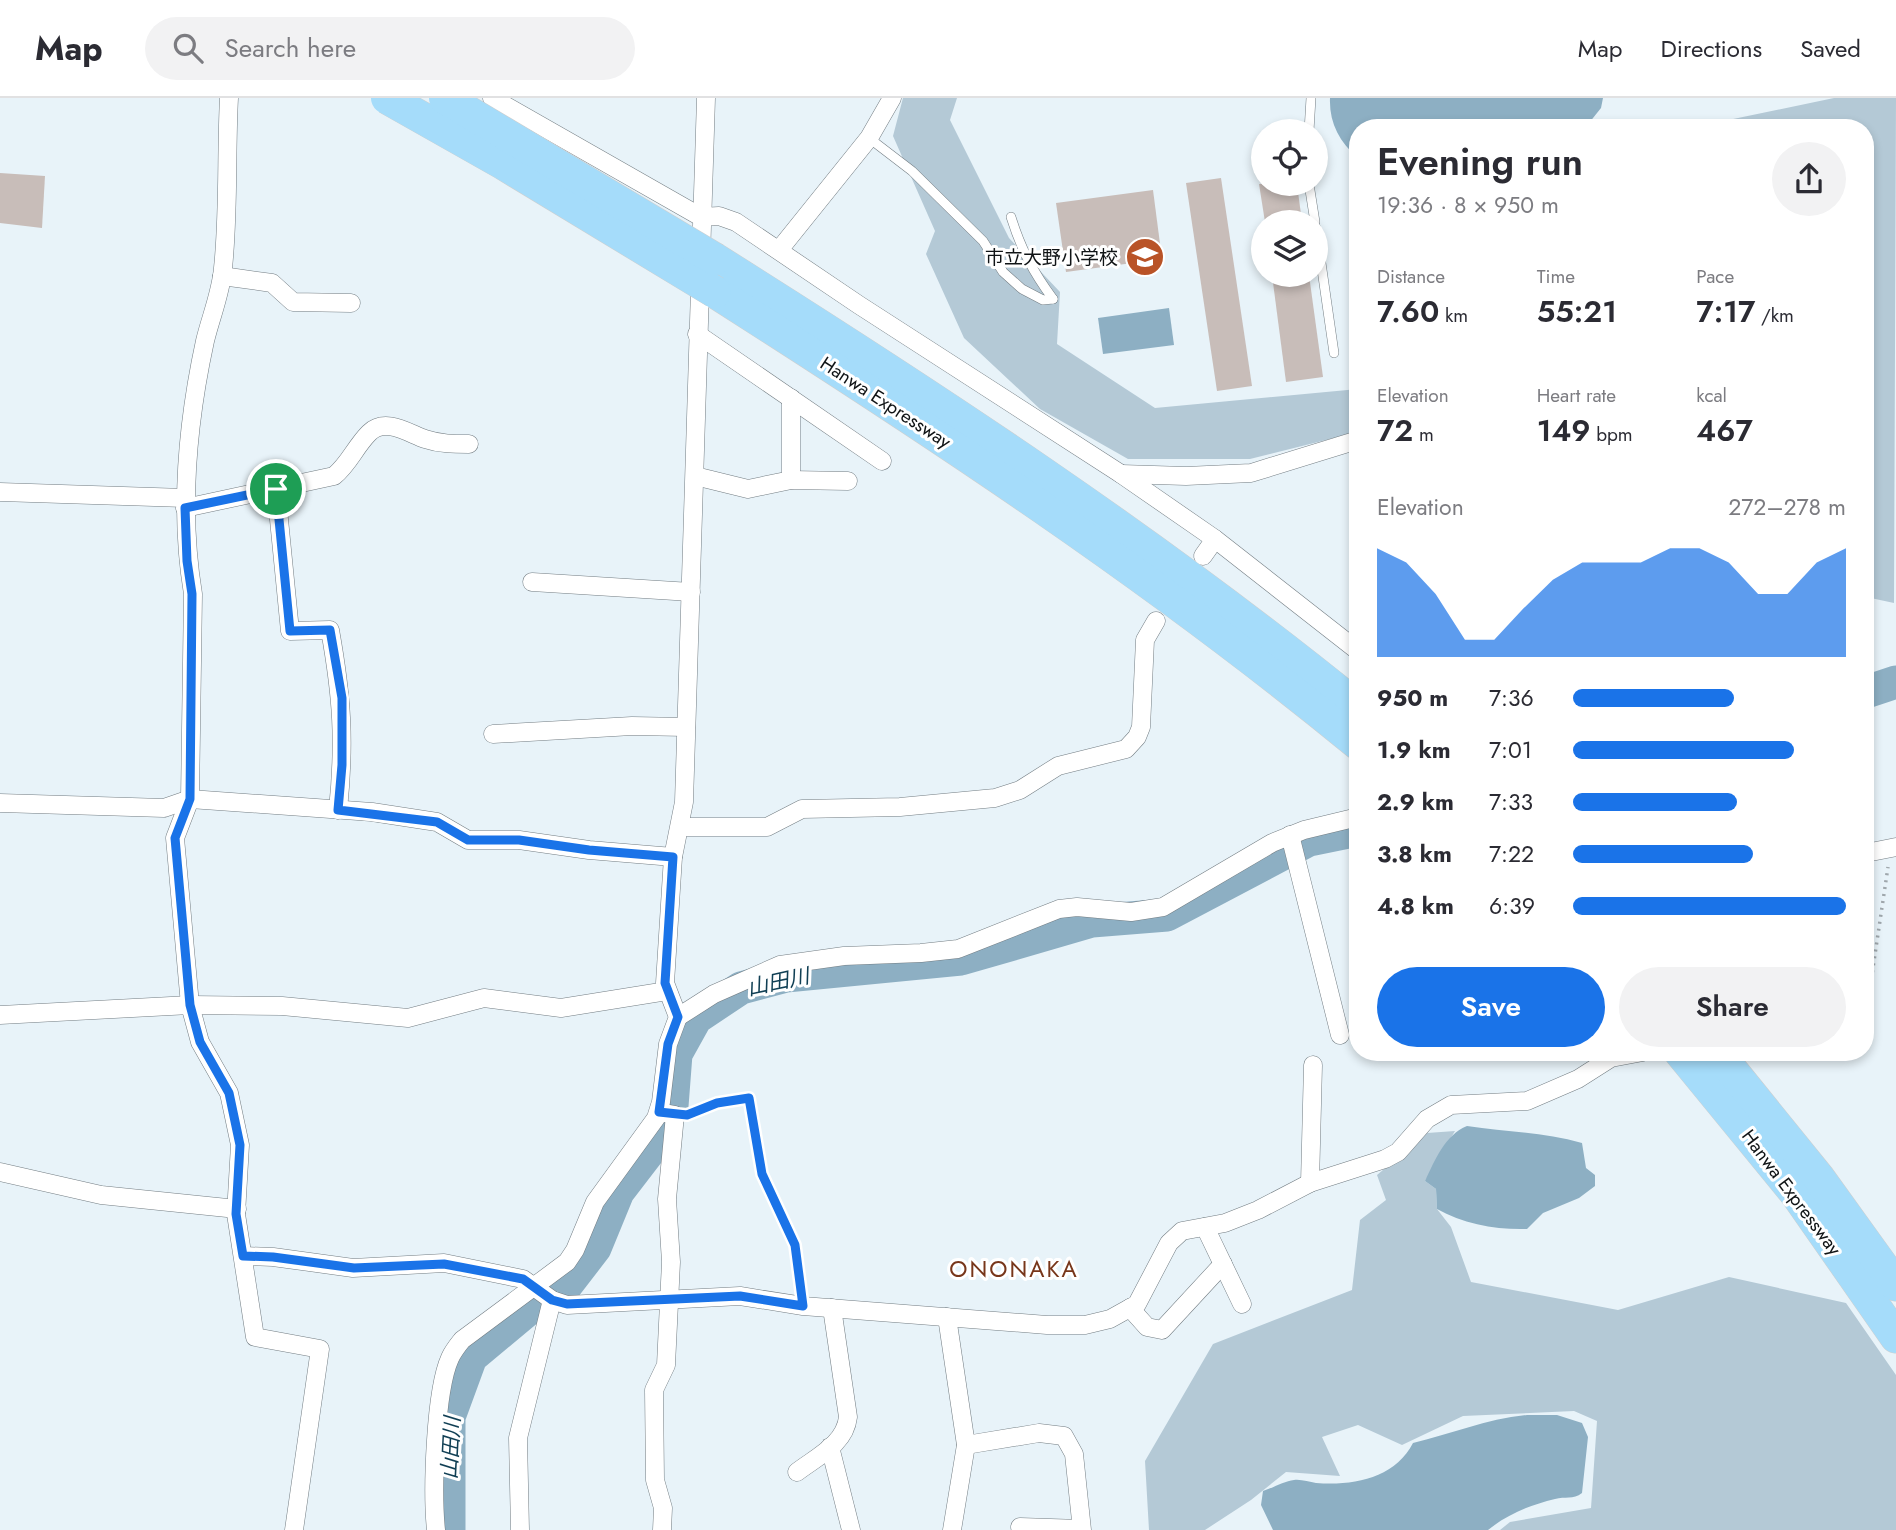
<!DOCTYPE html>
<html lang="en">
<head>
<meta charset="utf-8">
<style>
	body { margin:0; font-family:Jost,"Noto Sans JP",sans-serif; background:#f2f2f3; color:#2b2b33; height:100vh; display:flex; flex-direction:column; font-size:26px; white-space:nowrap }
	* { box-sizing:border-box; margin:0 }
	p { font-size:23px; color:#7c7c81 }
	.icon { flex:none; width:38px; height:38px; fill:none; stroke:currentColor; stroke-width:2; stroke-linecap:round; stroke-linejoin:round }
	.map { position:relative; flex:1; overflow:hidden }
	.panel { position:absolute; left:1349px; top:21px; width:525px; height:942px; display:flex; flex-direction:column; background:#fff; border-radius:28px; box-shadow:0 4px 10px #0003 }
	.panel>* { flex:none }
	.buttons { position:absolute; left:1251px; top:21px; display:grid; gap:14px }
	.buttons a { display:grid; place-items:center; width:77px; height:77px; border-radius:50%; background:#fff; box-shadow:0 4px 10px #0003; font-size:35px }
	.pin { position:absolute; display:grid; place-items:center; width:60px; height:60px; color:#fff; margin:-30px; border:4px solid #fff; border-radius:50%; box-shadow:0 2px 7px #0007 }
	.round { display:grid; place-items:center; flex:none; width:74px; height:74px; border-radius:37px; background:#f2f2f3 }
	.head { display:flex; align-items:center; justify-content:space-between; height:119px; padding:0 28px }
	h1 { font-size:38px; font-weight:600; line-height:52px }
	.metrics { display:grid; grid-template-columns:repeat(3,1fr); gap:10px; height:119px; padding:7px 28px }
	.metrics div { display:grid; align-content:center }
	.metrics b { font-size:30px; font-weight:600 }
	.metrics small { font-size:19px; font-weight:400 }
	.metrics p { font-size:19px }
	.chart { height:196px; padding:14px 28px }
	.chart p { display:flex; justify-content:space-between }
	.chart svg { width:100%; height:126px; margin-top:7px; fill:#1a73e8; opacity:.7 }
	.cta { display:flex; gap:14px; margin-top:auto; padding:14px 28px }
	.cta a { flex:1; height:80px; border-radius:42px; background:#1a73e8; color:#fff; font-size:28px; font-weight:600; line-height:80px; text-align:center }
	.cta a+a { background:#f2f2f3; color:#2b2b33 }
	ul { padding:0 28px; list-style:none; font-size:23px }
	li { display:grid; grid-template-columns:112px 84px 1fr; align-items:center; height:52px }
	li i { height:18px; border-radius:9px; background:#1a73e8 }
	header { display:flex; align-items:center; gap:42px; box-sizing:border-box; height:98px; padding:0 35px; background:#fff; border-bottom:2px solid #e1e1e2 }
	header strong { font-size:33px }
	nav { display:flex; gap:38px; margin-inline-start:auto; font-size:24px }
	.search { width:490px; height:63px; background:#f2f2f3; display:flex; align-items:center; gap:18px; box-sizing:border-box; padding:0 24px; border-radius:38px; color:#7c7c81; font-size:26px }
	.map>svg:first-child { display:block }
</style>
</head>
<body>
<header>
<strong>Map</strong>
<div class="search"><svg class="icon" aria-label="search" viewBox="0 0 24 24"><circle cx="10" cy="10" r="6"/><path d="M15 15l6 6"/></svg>Search here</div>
<nav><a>Map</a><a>Directions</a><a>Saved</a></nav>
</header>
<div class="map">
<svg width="1896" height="1432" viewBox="0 0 1896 1432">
	<rect width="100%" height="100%" fill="#e8f3f9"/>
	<g fill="#b4c9d6">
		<path d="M903 0H957L950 22 1009 140 1060 194 1057 246 1155 310 1358 291V334L1250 361H1128L1040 311 964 240 926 156 935 133 893 38Z"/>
		<path d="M1834 0H1896L1894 505 1866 499V30H1690Z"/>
		<path d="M1455 1033 1425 1083 1436 1091 1437 1111 1451 1129 1471 1184 1618 1212 1729 1179 1846 1205 1896 1277V1432H1500L1510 1424 1591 1410 1597 1323 1574 1313 1463 1318 1402 1347 1358 1327 1322 1339 1340 1378 1286 1374 1251 1402 1205 1432H1149L1145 1363 1213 1246 1352 1192 1360 1122 1386 1102 1377 1077 1427 1035Z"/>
	</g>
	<g fill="#8dafc3">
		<path d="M1330 0H1603L1601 10 1585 30H1358V60C1339 44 1329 24 1330 0Z"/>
		<path d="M1169 210 1174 247 1103 256 1098 220Z"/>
		<path d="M1467 1028C1506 1034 1544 1034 1582 1045L1586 1070 1595 1077V1088L1579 1100 1543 1115 1527 1131C1497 1132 1463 1126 1437 1111L1436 1091 1425 1083C1435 1062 1445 1037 1467 1028Z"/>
		<path d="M1527 1317H1557L1582 1325 1588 1339 1582 1395C1573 1402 1565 1398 1555 1401 1530 1407 1508 1416 1488 1432H1273L1261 1407 1263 1393C1273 1390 1284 1383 1294 1382 1301 1381 1309 1384 1316 1385 1354 1388 1395 1380 1413 1345 1452 1336 1486 1321 1527 1317Z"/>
	</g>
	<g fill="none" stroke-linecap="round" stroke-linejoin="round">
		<g stroke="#8dafc3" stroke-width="33">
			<path d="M1866 594 1896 584"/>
			<path d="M449 1432V1319L471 1259 531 1209 565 1189 595 1150 618 1094 661 1038 672 1008 676 956 696 920 741 890 786 878 961 861 1092 823 1167 817 1309 742 1358 732"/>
		</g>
	</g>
	<g fill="#c8bdb9">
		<path d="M0 75 45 78 42 130 0 125Z"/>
		<path d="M1221 80 1252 288 1217 293 1186 85Z"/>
		<path d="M1259 86H1297L1302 124H1265Z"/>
		<path d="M1153 92 1162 161 1066 174 1056 105Z"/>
		<path d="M1272 177H1309L1323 279 1286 284Z"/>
	</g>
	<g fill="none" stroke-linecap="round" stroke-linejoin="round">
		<defs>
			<g id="service">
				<path d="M1309 33 1311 0"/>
				<path d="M869 40 912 73 983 143 1003 174 1022 191 1043 202 1053 201"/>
				<path d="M1309 86 1315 124"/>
				<path d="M1011 119C1021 151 1033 174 1053 201"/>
				<path d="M1316 130 1334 255"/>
			</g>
			<g id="minor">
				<path d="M229 0C226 56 229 114 223 170 221 195 211 218 205 243 187 326 179 411 193 496L190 701 175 740 190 907 200 944 229 995 240 1047 236 1116 255 1239 320 1251 294 1432"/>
				<path d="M492 0 701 119 719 118 736 124 859 207 1121 376 1215 441 1358 553"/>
				<path d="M779 152 869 40 892 0"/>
				<path d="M222 178 272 185 293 204 351 205"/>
				<path d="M697 236 882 363"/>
				<path d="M1121 376 1186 378 1251 375 1358 342"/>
				<path d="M695 378 748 391 791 382 848 383"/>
				<path d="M791 382V300"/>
				<path d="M276 391 290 533 330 532C342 599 345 644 338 712"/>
				<path d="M0 394 185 400"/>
				<path d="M185 410 334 378C349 366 355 349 369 335 385 319 408 335 425 341 440 346 454 346 469 346"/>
				<path d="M1203 458 1215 441"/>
				<path d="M532 484 691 494"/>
				<path d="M493 636 632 628 686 629"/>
				<path d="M0 705 164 710 190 701 372 714 437 724 468 742H519L589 752 673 759"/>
				<path d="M680 729H767L802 711 900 709 995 700 1020 692 1058 668 1126 651 1137 639 1141 629 1145 542 1156 523"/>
				<path d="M1290 737 1340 937"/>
				<path d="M1866 755 1896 749"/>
				<path d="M0 917 190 907 282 908 408 920 484 900 561 910 667 893"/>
				<path d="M678 919 714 896 780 867 844 858 921 855 958 851 1059 811 1077 809 1131 814 1163 809 1272 745 1304 732 1358 719"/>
				<path d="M659 1014 675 1017 667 1101 671 1164 666 1267 654 1292 655 1382 663 1410 662 1432"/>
				<path d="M0 1074 101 1097 237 1111"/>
				<path d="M1310 1085 1313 967"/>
				<path d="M1205 1129 1242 1206"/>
				<path d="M243 1158 273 1159 353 1170 444 1165 523 1181 552 1202 567 1207 740 1198 803 1208 1047 1227H1085L1110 1221 1137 1206 1169 1145 1182 1133 1225 1125 1258 1112 1310 1085 1385 1061 1398 1054 1427 1021 1451 1007 1527 1003 1578 981 1611 960 1643 954"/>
				<path d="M1130 1210 1147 1229 1162 1232 1223 1166"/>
				<path d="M947 1219 966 1347 952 1432"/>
				<path d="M966 1347 1039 1335 1064 1338 1074 1356 1082 1432"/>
				<path d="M830 1349 851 1432"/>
				<path d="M797 1374C818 1358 845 1346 848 1319L832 1210"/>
				<path d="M1020 1429 1081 1431"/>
				<path d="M436 1432C432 1394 435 1293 450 1260 453 1253 458 1247 462 1242L567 1164 575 1152 595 1104 656 1020 661 1004 668 946 678 919 665 885 673 759 684 704 706 0"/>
				<path d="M520 1432 518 1340 552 1202"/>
			</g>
			<g id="motorway">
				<path d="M715 161C936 300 1155 444 1358 609"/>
				<path d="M715 194C936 335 1155 479 1358 646"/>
				<path d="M1680 954 1797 1097 1896 1239"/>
				<path d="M1717 954 1819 1080 1896 1187"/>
			</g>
		</defs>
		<use href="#service" stroke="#737d83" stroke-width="10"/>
		<use href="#minor" stroke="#737d83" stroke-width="19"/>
		<use href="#motorway" stroke="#cfd0d0" stroke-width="33"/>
		<g stroke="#9fa7ac" stroke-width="3.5" stroke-dasharray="2 5" stroke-linecap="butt">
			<path d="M1866 893 1870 890 1888 769"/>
			<path d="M691 1015 717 1005 749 1000 762 1076 795 1147 801 1190"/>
		</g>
		<use href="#service" stroke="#fff" stroke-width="9"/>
		<use href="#minor" stroke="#fff" stroke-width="18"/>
		<use href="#motorway" stroke="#a5dcfa" stroke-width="32"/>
		<defs>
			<g id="motorway-bridge">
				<path d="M387 0 502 65 715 194"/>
				<path d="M445 0 715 161"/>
			</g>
		</defs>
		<use href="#motorway-bridge" stroke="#cfd0d0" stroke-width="33" stroke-linecap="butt"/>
		<use href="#motorway-bridge" stroke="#a5dcfa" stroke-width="32"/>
	</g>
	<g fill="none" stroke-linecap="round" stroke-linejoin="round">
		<defs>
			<path id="route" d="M276 391 290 533 330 532 342 600V667L338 712 437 724 468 742H519L589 752 673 759 665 885 678 919 668 946 659 1014 687 1017 717 1005 749 1000 762 1076 795 1147 803 1208 740 1198 567 1206 552 1202 523 1181 444 1166 354 1170 273 1159 243 1158 236 1116 240 1047 229 995 200 944 190 907 175 740 190 701 192 496 187 463 185 410Z"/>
		</defs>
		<use href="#route" stroke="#fff" stroke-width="14"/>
		<use href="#route" stroke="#1a73e8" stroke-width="9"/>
	</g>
	<defs>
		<symbol id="school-disc" viewBox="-11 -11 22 22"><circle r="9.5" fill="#b95327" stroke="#fff"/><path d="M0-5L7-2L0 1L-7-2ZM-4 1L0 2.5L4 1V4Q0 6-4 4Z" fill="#fff"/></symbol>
	</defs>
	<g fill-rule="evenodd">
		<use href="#school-disc" x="1123" y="137" width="44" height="44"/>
	</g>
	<g text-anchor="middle" stroke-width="6" stroke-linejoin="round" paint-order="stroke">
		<g font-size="19" fill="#101416" stroke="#fff" text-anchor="end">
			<text x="1118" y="166">市立大野小学校</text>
		</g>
		<g font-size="19" fill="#101416" stroke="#fff">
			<text transform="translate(886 304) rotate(33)" y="7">Hanwa Expressway</text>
			<text transform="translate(1792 1094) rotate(53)" y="7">Hanwa Expressway</text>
		</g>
		<g font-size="21" font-style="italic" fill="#103f54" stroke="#fff">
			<text transform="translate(778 884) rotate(-12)" y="7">山田川</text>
			<text transform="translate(451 1350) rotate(-87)" y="7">山田川</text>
		</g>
		<g font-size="23" letter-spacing="2" fill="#77361a" stroke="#fff">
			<text x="1014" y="1179">ONONAKA</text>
		</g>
	</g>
</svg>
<div class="buttons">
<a><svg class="icon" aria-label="locate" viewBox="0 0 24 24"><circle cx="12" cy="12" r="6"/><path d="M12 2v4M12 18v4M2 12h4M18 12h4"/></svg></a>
<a><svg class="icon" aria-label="layers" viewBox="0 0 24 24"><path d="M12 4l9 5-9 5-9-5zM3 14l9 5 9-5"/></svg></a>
</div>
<div class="pin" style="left:276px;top:391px;background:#1e9e55"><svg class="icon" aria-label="arrive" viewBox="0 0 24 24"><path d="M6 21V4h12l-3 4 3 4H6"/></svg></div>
<section class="panel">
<div class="head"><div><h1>Evening run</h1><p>19:36 · 8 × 950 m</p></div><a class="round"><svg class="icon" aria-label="share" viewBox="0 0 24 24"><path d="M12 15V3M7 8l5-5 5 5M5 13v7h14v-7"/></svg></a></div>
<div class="metrics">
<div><p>Distance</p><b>7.60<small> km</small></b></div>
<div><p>Time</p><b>55:21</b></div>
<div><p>Pace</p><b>7:17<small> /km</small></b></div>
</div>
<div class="metrics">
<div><p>Elevation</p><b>72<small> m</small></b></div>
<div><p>Heart rate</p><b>149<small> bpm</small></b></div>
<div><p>kcal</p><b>467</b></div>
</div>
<div class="chart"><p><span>Elevation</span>272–278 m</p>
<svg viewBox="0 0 160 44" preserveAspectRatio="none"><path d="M0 44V6L10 11L20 22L30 38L40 38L50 27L60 17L70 11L80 11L90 11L100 6L110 6L120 11L130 22L140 22L150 11L160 6V44z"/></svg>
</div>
<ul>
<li><b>950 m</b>7:36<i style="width:59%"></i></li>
<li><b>1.9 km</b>7:01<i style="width:81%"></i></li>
<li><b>2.9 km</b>7:33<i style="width:60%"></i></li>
<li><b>3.8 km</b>7:22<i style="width:66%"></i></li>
<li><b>4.8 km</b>6:39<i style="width:100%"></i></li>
</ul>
<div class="cta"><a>Save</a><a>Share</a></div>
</section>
</div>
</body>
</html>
